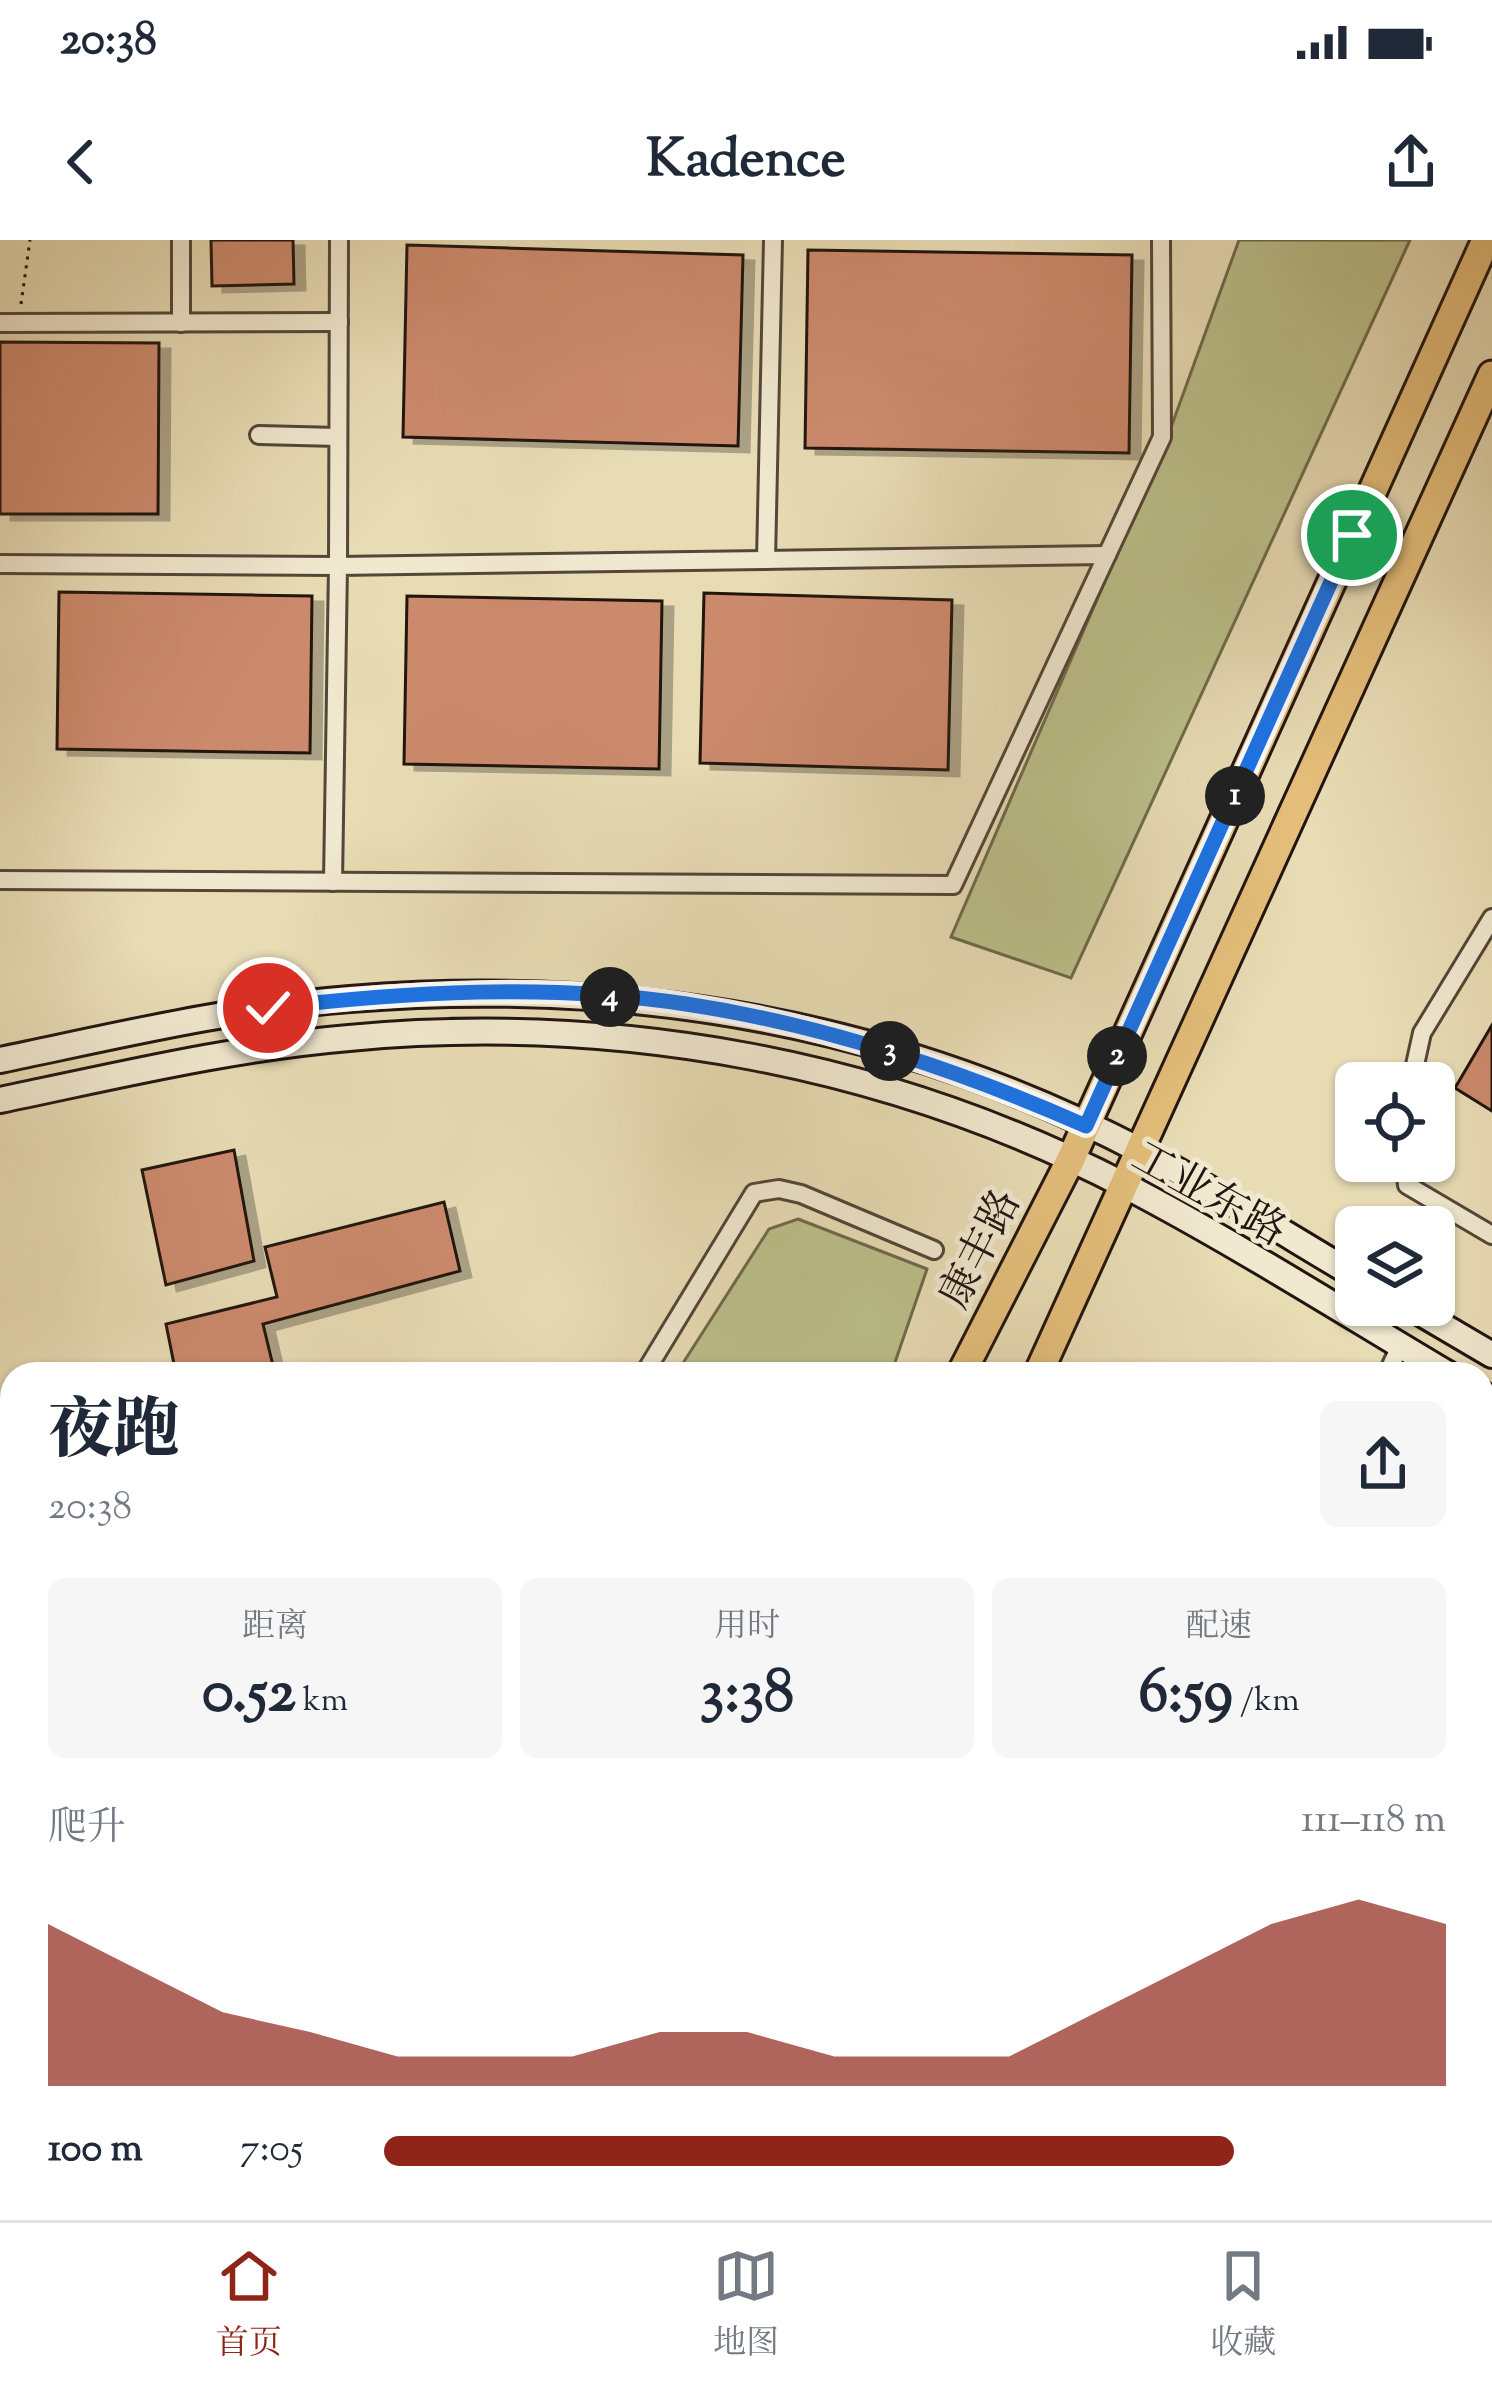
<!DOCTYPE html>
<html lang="zh">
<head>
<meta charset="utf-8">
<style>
	body { margin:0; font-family:"Sorts Mill Goudy","Noto Serif SC",serif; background:#f6f6f7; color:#1f2937; height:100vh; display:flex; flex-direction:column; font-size:45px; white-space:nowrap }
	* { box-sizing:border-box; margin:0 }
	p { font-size:39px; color:#747a83 }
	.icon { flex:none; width:66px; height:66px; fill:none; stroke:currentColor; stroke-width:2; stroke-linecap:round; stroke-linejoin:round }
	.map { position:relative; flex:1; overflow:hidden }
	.sheet { position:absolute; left:0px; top:1122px; width:1494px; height:858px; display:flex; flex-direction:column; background:#fff; border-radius:36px 36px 0 0; box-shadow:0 3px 9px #0004 }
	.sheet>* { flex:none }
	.controls { position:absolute; left:1335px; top:822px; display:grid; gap:24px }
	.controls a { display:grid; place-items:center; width:120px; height:120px; border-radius:18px; background:#fff; box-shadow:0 3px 9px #0004; font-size:60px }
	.pin { position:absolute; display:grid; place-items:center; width:102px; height:102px; color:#fff; margin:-51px; border:6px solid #fff; border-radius:50%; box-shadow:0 3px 12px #0007 }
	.km { position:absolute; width:60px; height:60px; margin:-30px; border-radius:50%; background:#222; color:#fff; font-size:33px; line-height:60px; text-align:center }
	.round { display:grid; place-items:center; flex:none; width:126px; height:126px; border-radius:18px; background:#f6f6f7 }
	.summary { display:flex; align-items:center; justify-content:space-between; height:204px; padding:0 48px }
	h1 { font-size:66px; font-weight:800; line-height:90px }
	.metrics { display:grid; grid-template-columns:repeat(3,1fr); gap:18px; height:204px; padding:12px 48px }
	.metrics div { display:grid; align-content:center; border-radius:18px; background:#f6f6f7; text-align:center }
	.metrics b { font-size:60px; font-weight:800 }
	.metrics small { font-size:33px; font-weight:400 }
	.metrics p { font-size:33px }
	.chart { height:336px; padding:24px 48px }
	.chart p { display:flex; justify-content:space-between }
	.chart svg { width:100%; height:216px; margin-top:12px; fill:#8f2418; opacity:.7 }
	ul { padding:0 48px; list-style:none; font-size:39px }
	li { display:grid; grid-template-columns:192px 144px 1fr; align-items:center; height:90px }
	li i { height:30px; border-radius:15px; background:#8f2418 }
	.status { display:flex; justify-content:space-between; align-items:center; height:84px; padding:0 60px; background:#fff; direction:ltr }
	.status svg { height:33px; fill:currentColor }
	header { display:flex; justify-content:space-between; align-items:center; height:156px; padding:0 48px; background:#fff; font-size:54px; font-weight:800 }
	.dock { display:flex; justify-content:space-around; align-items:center; height:168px; border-top:3px solid #e0e1e3; background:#fff; font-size:33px; color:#747a83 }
	.dock a { display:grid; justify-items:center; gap:6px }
	.dock .current { color:#8f2418 }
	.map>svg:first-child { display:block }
</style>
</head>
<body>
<div class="status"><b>20:38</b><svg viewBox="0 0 49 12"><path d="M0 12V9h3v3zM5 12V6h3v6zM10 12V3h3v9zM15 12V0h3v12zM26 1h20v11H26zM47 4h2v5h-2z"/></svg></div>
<header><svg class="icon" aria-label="back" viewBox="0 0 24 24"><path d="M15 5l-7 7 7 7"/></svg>Kadence<svg class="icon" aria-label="share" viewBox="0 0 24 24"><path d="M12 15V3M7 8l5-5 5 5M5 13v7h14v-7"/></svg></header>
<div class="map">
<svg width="1492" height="1980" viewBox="0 0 1492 1980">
	<defs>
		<filter id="shadow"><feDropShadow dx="11" dy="6" stdDeviation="0" flood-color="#0004"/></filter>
	</defs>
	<rect width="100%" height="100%" fill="#e8dcb5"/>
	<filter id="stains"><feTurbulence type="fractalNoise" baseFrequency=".00167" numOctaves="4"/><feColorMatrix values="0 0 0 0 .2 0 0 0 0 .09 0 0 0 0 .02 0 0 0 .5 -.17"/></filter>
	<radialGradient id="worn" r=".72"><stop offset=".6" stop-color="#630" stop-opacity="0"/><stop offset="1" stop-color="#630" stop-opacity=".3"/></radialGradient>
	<g fill="#bbbf8a" stroke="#6e6a4d" stroke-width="3">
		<path d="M1239 0H1410L1071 738 951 697 1169 193Z"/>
		<path d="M798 979 927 1029 891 1134H676L769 989Z"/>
	</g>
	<g fill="#cc8a6d" stroke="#221410" stroke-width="3" filter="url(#shadow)">
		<path d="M211 0H293L294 44 212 46Z"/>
		<path d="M407 5 743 15 738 206 403 197Z"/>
		<path d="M808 10 1132 15 1129 213 805 208Z"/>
		<path d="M0 102 159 103 158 274H0Z"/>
		<path d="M59 352 312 356 310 513 57 509Z"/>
		<path d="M704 353 952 360 948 530 700 523Z"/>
		<path d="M407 356 662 361 659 529 404 524Z"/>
		<path d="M1492 785V871L1455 848Z"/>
		<path d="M234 910 254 1021 166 1045 142 930Z"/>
		<path d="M444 962 460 1031 263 1084 275 1134H176L166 1084 277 1057 265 1007Z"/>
	</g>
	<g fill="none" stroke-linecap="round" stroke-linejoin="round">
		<defs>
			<path id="lane" d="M258 1980 264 1968"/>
			<g id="street">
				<path d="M181 0V83"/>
				<path d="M0 83 339 82"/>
				<path d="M259 195 338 197"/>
				<path d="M766 320 773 0"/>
				<path d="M0 324 338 326 339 0"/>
				<path d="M0 640 953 645 1162 197 1161 0"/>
				<path d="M333 642 338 326 1107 315"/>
				<path d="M1411 843 1422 793 1492 678"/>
				<path d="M1404 921 1407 945 1492 995"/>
				<path d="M644 1134 754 953 779 949 801 954 934 1010"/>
				<path d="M1387 1134 1400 1106"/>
				<path d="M1482 1392 1492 1415"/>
				<path d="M1482 1460 1492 1466"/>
				<path d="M1032 1968 1063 1980"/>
				<path d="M1419 1968 1423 1980"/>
				<path d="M113 1980 118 1968"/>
				<path d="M1325 1980 1382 1968"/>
			</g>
			<g id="secondary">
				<path d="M0 820C116 796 231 768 350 759 627 737 895 782 1143 912 1216 950 1285 994 1356 1036"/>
				<path d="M0 860C116 836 231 808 349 798 616 773 887 822 1126 946 1235 1003 1342 1071 1448 1134"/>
				<path d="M1407 1065 1492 1115"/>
				<path d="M1482 1154 1492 1160"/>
				<path d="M0 1803 12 1794"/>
			</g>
			<g id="primary">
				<path d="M961 1134 1070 921 1486 0"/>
				<path d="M1038 1134 1492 135"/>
				<path d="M743 1980 745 1968"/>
				<path d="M823 1980 825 1968"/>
			</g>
		</defs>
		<use href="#lane" stroke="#544639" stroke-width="15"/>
		<use href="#street" stroke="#544639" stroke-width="22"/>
		<use href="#secondary" stroke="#221410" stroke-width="30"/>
		<use href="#primary" stroke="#221410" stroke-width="33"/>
		<path stroke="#221410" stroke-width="3" stroke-dasharray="3 6" stroke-linecap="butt" d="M21 64 30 0"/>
		<use href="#lane" stroke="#f0e8cf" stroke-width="9"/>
		<use href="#street" stroke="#f0e8cf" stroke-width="16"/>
		<use href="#secondary" stroke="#f0e8cf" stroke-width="24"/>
		<use href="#primary" stroke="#e4be7a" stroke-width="27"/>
	</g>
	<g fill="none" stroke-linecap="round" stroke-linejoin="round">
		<defs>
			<path id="route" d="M268 768C404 752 550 743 686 764 825 785 957 829 1086 886L1352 295"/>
		</defs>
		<use href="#route" stroke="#fff" stroke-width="24"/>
		<use href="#route" stroke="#1a73e8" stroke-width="15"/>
	</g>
	<g text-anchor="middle" stroke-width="10" stroke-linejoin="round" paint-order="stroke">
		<g font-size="42" fill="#221410" stroke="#f0e8cf">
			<text transform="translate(1210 952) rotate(29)" y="15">工业东路</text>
			<text transform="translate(978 1008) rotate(-63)" y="15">康丰路</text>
		</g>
	</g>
	<rect width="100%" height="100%" filter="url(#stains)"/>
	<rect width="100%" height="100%" fill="url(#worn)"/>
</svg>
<div class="controls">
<a><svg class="icon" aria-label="locate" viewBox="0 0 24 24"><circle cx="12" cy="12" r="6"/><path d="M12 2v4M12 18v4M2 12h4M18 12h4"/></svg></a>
<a><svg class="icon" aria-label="layers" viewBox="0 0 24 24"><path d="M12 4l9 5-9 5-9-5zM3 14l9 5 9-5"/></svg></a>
</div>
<div class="pin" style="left:1352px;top:295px;background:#1e9e55"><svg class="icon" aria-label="arrive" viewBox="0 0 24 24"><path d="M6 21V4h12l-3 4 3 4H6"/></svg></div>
<div class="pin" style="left:268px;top:768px;background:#d93025"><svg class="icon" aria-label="check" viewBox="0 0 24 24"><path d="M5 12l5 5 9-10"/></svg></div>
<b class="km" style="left:1235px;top:556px">1</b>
<b class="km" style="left:1117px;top:816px">2</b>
<b class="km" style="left:890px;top:811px">3</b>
<b class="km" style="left:610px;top:757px">4</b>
<section class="sheet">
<div class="summary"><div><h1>夜跑</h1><p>20:38</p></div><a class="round"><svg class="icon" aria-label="share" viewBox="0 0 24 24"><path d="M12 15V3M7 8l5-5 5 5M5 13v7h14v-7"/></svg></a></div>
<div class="metrics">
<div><p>距离</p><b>0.52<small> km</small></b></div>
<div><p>用时</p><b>3:38</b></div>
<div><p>配速</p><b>6:59<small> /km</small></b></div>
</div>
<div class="chart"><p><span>爬升</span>111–118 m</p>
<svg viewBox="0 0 160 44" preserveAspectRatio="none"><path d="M0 44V11L10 20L20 29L30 33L40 38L50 38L60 38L70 33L80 33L90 38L100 38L110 38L120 29L130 20L140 11L150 6L160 11V44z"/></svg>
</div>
<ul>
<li><b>100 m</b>7:05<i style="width:80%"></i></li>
</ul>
</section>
</div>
<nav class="dock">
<a class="current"><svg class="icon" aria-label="home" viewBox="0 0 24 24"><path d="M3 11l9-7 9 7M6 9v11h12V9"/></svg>首页</a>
<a><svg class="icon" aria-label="map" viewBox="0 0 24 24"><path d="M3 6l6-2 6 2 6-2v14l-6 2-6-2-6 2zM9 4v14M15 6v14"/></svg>地图</a>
<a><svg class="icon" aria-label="saved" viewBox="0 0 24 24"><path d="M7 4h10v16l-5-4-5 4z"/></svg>收藏</a>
</nav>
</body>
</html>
